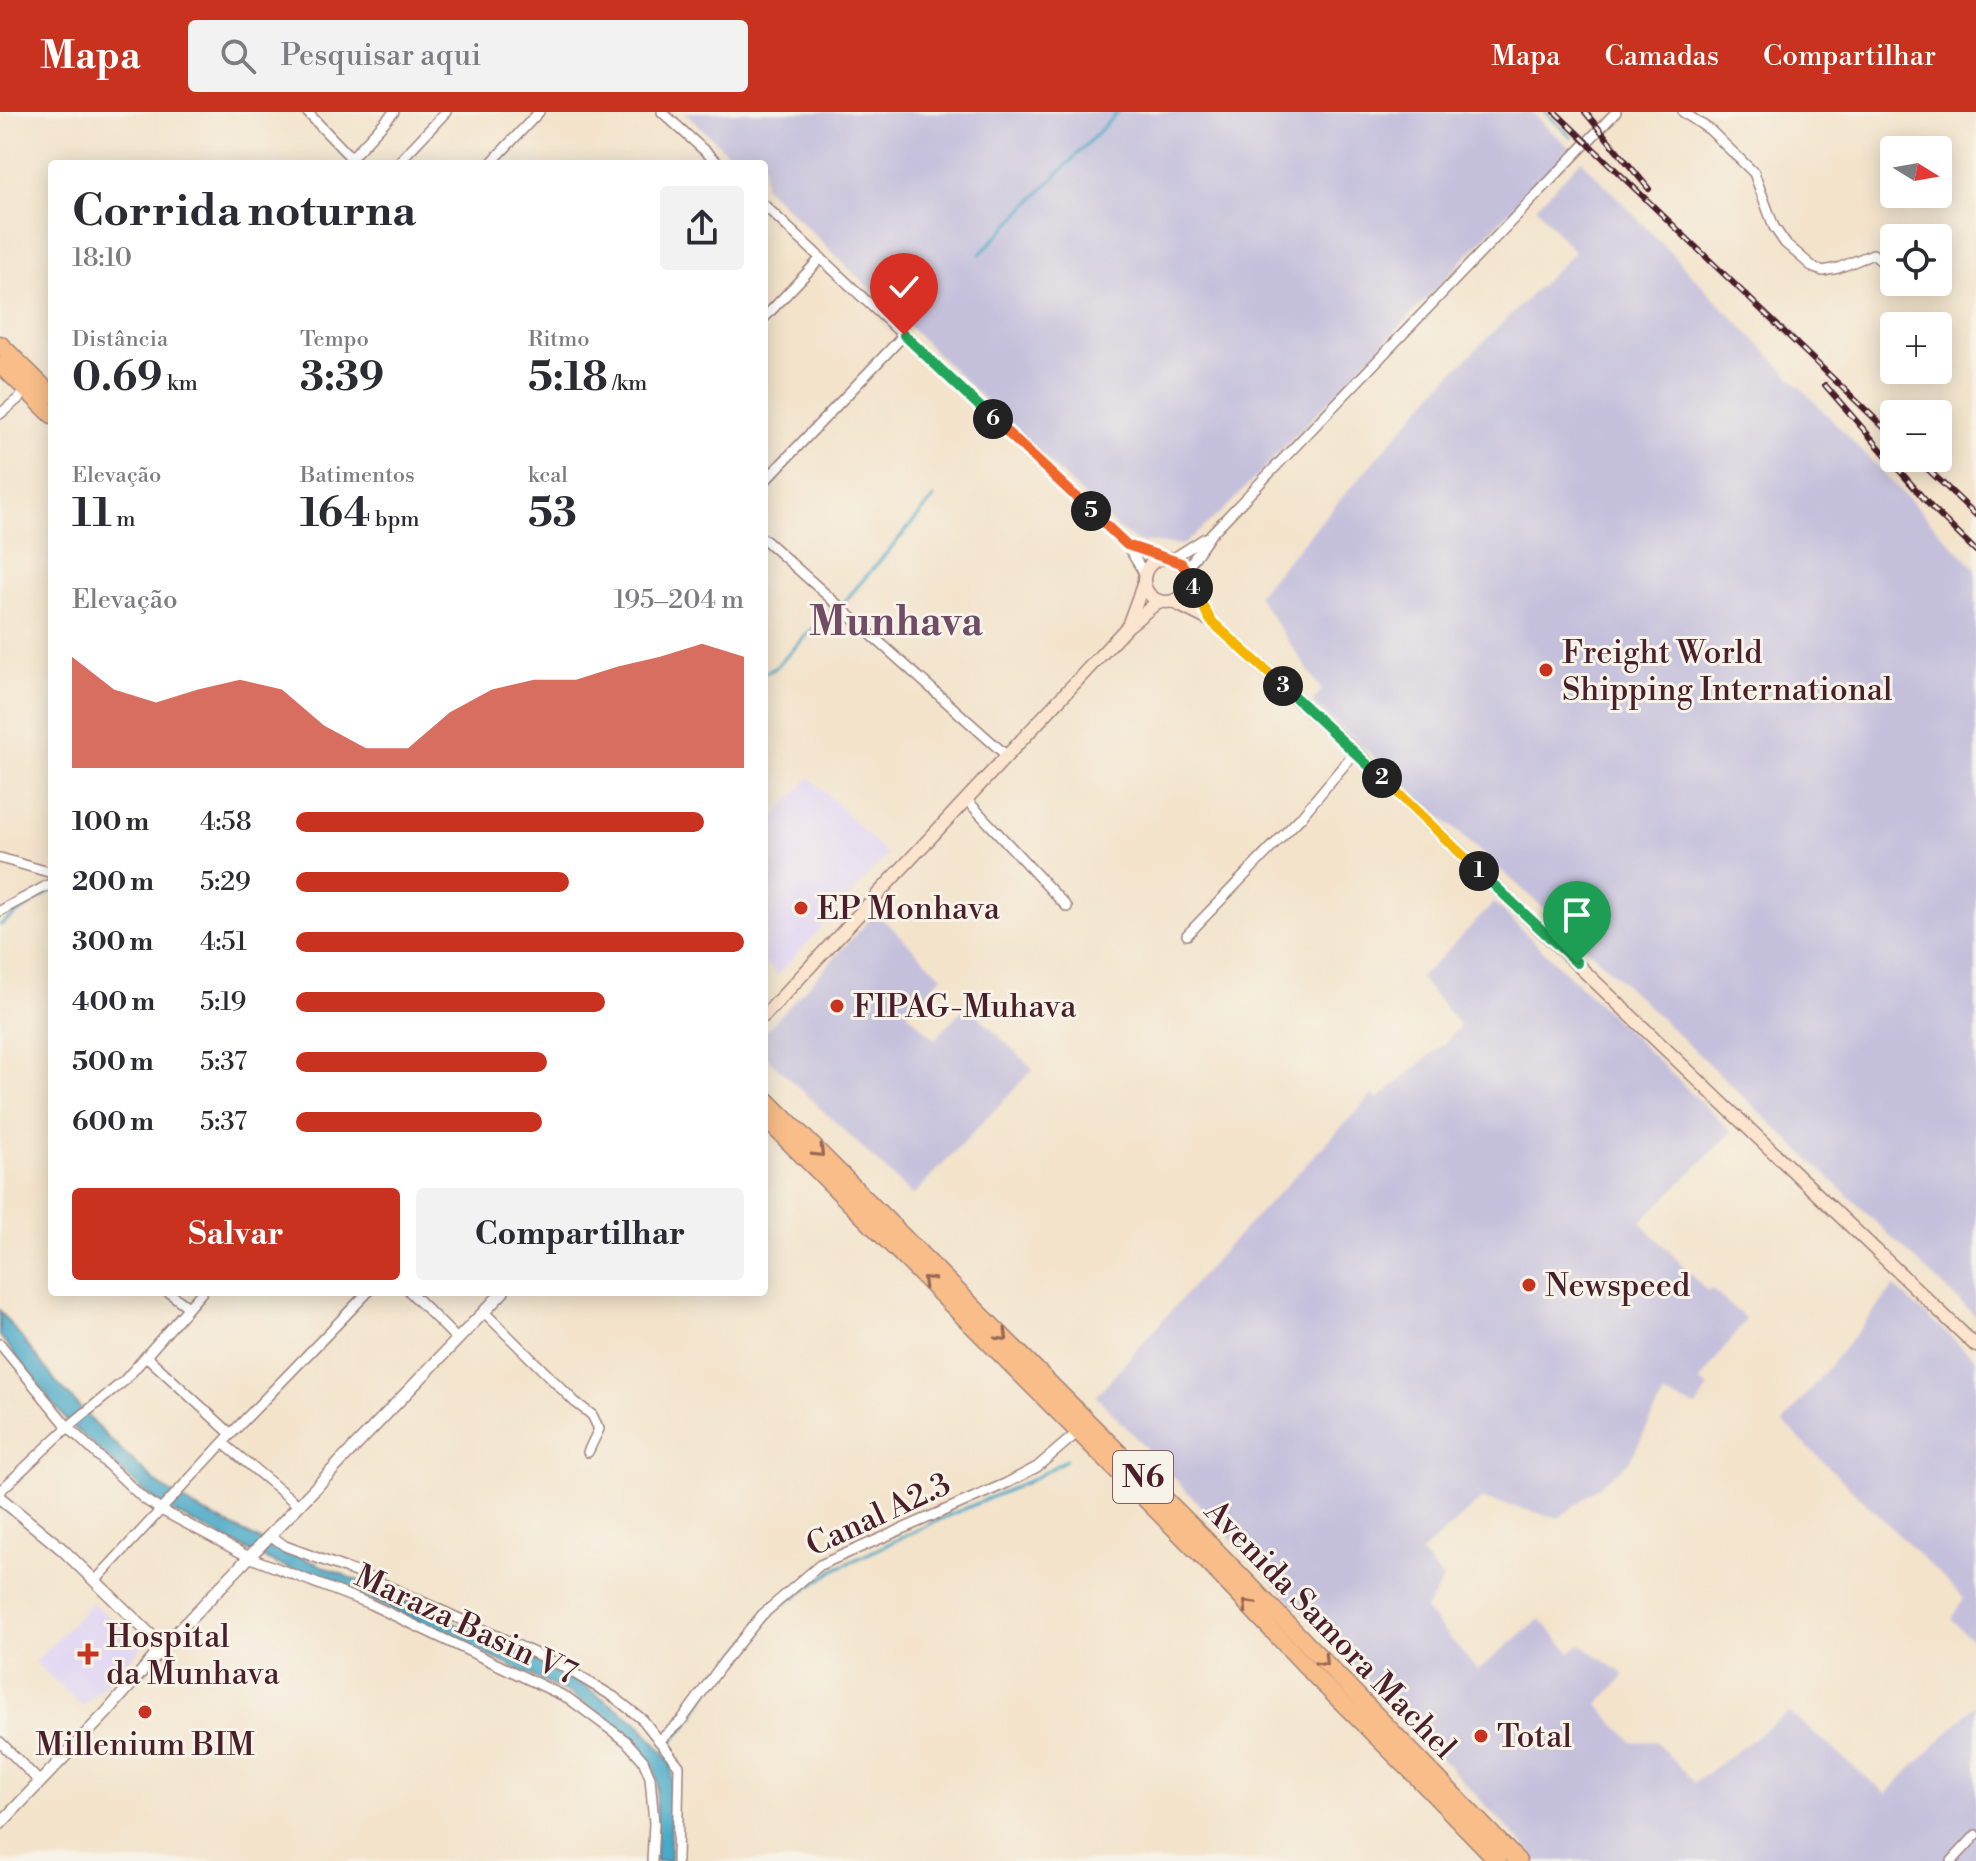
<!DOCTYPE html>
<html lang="pt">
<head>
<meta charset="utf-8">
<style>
	body { margin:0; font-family:"Libre Bodoni",serif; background:#f2f2f3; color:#2b2b33; height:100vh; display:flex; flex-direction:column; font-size:30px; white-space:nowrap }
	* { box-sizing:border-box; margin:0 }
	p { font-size:26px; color:#7c7c81 }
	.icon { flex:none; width:44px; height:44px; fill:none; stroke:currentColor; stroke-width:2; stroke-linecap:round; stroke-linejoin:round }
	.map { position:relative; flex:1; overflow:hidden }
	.panel { position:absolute; left:48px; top:48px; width:720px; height:1136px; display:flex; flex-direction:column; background:#fff; border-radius:8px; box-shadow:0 4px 20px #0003 }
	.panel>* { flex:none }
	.needle { width:52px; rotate:101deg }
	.controls { position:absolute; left:1880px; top:24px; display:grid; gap:16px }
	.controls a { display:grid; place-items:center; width:72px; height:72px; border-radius:8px; background:#fff; box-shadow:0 4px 20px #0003; font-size:40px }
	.pin { position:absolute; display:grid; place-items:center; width:68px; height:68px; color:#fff; margin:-82px -34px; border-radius:50% 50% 50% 0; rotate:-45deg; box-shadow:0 0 8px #0007 }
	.pin .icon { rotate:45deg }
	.km { position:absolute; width:40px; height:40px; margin:-20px; border-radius:50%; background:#222; color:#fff; font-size:22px; line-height:40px; text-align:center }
	.round { display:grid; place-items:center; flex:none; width:84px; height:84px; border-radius:8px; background:#f2f2f3 }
	.summary { display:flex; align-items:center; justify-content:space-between; height:136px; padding:0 24px }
	h1 { font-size:44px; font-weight:700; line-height:60px }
	.figures { display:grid; grid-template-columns:repeat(3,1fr); gap:12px; height:136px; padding:8px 24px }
	.figures div { display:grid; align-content:center }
	.figures b { font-size:40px; font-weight:700 }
	.figures small { font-size:22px; font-weight:400 }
	.figures p { font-size:22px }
	.chart { height:224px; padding:16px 24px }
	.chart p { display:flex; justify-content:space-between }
	.chart svg { width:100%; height:144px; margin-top:8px; fill:#c8321e; opacity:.7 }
	.button { display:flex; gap:16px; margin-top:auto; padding:16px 24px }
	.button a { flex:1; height:92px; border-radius:8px; background:#c8321e; color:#fff; font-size:32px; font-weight:700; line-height:92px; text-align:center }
	.button a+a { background:#f2f2f3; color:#2b2b33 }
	ul { padding:0 24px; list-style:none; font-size:26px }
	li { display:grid; grid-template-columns:128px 96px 1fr; align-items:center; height:60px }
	li i { height:20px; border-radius:10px; background:#c8321e }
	header { display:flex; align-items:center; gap:48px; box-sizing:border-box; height:112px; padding:0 40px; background:#c8321e; color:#fff }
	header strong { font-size:38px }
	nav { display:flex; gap:44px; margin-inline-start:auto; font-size:28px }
	.search { width:560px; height:72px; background:#f2f2f3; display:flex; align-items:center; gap:20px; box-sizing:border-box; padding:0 28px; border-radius:8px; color:#7c7c81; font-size:30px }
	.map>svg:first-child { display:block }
</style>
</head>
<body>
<header>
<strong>Mapa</strong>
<div class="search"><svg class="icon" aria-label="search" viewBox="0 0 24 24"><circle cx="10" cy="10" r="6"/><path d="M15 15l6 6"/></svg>Pesquisar aqui</div>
<nav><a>Mapa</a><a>Camadas</a><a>Compartilhar</a></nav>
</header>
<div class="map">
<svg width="1976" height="1749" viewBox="0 0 1976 1749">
	<rect width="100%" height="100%" fill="#f7f3e8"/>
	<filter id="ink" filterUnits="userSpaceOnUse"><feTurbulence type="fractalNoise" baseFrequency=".0125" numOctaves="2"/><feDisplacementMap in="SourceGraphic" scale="16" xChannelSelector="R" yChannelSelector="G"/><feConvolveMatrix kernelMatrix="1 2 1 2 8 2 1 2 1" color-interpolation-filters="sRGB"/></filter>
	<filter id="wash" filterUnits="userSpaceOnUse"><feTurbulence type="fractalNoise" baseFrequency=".006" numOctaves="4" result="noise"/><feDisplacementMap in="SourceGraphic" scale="32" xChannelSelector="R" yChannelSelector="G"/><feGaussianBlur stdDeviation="1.8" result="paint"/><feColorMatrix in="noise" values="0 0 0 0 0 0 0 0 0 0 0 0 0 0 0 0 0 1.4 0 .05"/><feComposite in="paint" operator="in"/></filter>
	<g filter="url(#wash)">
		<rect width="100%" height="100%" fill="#f3e3cb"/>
		<g fill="#e0d4f4">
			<path d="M810 665 887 743 778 863 764 849V716Z"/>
			<path d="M92 1490 142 1535 83 1595 35 1550Z"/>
		</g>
		<g fill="#c4c0db">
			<path d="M684 0H1531L1570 36 1227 395 1183 433 1138 430 1118 417 764 74V52H740Z"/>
			<path d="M1581 48 1976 457V1205L1558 809 1312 590 1322 579 1257 483 1443 270 1574 140 1536 95Z"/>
			<path d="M1494 791 1732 1020 1641 1110 1707 1179 1711 1177 1746 1207 1700 1269 1708 1276 1696 1295 1664 1283 1629 1350 1559 1406 1482 1387 1421 1441 1443 1468 1425 1498 1478 1558 1540 1507 1570 1540 1580 1532 1625 1563 1598 1593 1632 1630 1656 1629 1694 1671 1789 1600 1886 1682 1976 1592V1749H1539L1096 1284 1226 1136 1372 983 1378 987 1445 931 1460 914 1420 866Z"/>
			<path d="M876 801 942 864 907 901 935 927 967 893 1033 957 913 1084 764 943V921Z"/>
			<path d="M1894 1175 1976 1247V1532L1951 1507 1964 1486 1783 1311Z"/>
		</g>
		<path fill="#48a9c7" stroke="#496479" stroke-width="2" d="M0 1199 57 1271 109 1327 159 1373 195 1396 257 1427 373 1475 562 1559 637 1610 672 1651 670 1749H655L657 1669 654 1655 630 1624 572 1583 371 1488 265 1447 172 1400 148 1383 66 1308 0 1224Z"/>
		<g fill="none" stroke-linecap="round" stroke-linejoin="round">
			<g stroke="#48a9c7" stroke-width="3">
				<path d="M1545 0 1571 25"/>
				<path d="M1593 2 1595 0"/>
				<path d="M980 142 1118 0"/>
				<path d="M845 489 934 386"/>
				<path d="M764 561 774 557 832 497"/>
				<path d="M0 813 52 778"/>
				<path d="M666 1635 687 1614 709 1578 737 1541 777 1497 834 1458 934 1410 1029 1369 1066 1348"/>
			</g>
		</g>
	</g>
	<g filter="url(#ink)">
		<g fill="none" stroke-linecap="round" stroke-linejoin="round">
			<defs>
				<g id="minor">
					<path d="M307 0 357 52"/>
					<path d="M662 0 719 52"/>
					<path d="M1683 0 1710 18 1754 61 1774 115 1785 131 1814 156 1823 159 1838 156 1873 142 1894 160"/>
					<path d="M351 46 394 0"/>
					<path d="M397 52 446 0"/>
					<path d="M490 52 539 0"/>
					<path d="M764 93 1127 433 1145 463"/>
					<path d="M764 206 821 146"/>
					<path d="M0 302 30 277"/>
					<path d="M764 370 904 223"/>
					<path d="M764 427 1007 644"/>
					<path d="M1127 433 1163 446"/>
					<path d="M1172 447 1205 426"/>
					<path d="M1186 458 1211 422 1616 0"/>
					<path d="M966 687 1067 795"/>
					<path d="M0 746 52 761"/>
					<path d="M0 799 52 771"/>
					<path d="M1187 823 1300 706 1355 640"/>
					<path d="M168 1180 187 1194"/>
					<path d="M410 1180 458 1228"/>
					<path d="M484 1200 575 1290 592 1303 599 1317 588 1340"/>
					<path d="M0 1232 68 1315 144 1387 161 1398 251 1446 370 1492 568 1586 626 1629 643 1648 650 1665 654 1711 652 1749"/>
					<path d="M146 1244 231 1322"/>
					<path d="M223 1331 298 1393"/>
					<path d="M0 1379 68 1315 124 1269 202 1180"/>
					<path d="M270 1423 285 1434 366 1464 560 1553 614 1585 643 1608 679 1654 677 1749"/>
					<path d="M95 1469 231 1322 368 1180"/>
					<path d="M659 1629 681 1609 726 1547 762 1503 820 1453 1007 1371 1037 1355 1078 1320"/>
					<path d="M0 1630 40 1670"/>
					<path d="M1952 1749 1976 1723"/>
				</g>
				<g id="tertiary">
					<path d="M0 1386 62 1437 163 1535"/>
					<path d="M0 1712 107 1600 163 1535 503 1180"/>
				</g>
				<g id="secondary">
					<circle cx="1166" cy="468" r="22"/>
					<path d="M1189 469 1211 509"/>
					<path d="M1173 490 1211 509 1355 640 1976 1234"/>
					<path d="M1129 511 1144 470"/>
					<path d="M764 904 1128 514 1159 489"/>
				</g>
				<g id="trunk">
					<path d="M0 232 52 283"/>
					<path d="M0 252 52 303"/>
					<path d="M764 985 1206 1428 1518 1749"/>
					<path d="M764 1005 1196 1438 1316 1565 1408 1656 1498 1749"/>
				</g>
			</defs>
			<use href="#minor" stroke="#9e817b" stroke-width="12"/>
			<use href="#tertiary" stroke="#9e817b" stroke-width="14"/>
			<use href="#secondary" stroke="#9e817b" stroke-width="15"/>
			<use href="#trunk" stroke="#9e817b" stroke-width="19"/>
			<use href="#minor" stroke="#fff" stroke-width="9"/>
			<use href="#tertiary" stroke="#fff" stroke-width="11"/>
			<use href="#secondary" stroke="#fce5cf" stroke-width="12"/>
			<use href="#trunk" stroke="#f8bd88" stroke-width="16"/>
			<defs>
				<g id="rail">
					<path d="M1555 0 1894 325"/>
					<path d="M1585 0 1649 77"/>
					<path d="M1825 273 1932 396 1976 439"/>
					<path d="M1916 346 1976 403"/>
				</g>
			</defs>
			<use href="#rail" stroke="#4a1f2b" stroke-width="6"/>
			<use href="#rail" stroke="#f7f3e8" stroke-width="3" stroke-dasharray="9" stroke-linecap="butt"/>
		</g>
		<defs><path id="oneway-chevron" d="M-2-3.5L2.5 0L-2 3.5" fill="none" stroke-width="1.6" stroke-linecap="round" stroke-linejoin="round" transform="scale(2)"/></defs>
		<g stroke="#986655">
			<use href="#oneway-chevron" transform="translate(819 1040) rotate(45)"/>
			<use href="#oneway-chevron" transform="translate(927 1169) rotate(-135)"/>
			<use href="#oneway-chevron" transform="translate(1003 1224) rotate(45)"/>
			<use href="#oneway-chevron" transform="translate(1248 1493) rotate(-133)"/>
			<use href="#oneway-chevron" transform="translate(1323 1549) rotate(46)"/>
		</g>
	</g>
	<g fill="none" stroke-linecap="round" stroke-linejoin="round" filter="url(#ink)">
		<defs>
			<path id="split-1" d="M1479 759 1577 851"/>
			<path id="split-2" d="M1382 666 1479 759"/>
			<path id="split-3" d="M1283 574 1382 666"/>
			<path id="split-4" d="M1193 476 1211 509 1283 574"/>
			<path id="split-5" d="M1091 399 1127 433 1181 451 1186 458 1193 476"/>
			<path id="split-6" d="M993 307 1091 399"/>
			<path id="split-7" d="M904 223 993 307"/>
		</defs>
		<use href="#split-1" stroke="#fff" stroke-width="16"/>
		<use href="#split-2" stroke="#fff" stroke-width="16"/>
		<use href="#split-3" stroke="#fff" stroke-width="16"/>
		<use href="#split-4" stroke="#fff" stroke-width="16"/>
		<use href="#split-5" stroke="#fff" stroke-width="16"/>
		<use href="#split-6" stroke="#fff" stroke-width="16"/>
		<use href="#split-7" stroke="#fff" stroke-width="16"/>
		<use href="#split-1" stroke="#22a559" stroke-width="10"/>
		<use href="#split-2" stroke="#f5b400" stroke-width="10"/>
		<use href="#split-3" stroke="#22a559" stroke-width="10"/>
		<use href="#split-4" stroke="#f5b400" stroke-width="10"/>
		<use href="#split-5" stroke="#f0652b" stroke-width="10"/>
		<use href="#split-6" stroke="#f0652b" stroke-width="10"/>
		<use href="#split-7" stroke="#22a559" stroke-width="10"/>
	</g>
	<g fill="#c8321e" stroke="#f7f3e8" stroke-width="3">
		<circle cx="1546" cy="558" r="8"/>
		<circle cx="801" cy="796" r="8"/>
		<circle cx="837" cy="894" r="8"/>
		<circle cx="1529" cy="1173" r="8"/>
		<path d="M84 1530h8v8h8v8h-8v8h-8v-8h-8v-8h8z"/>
		<circle cx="145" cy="1600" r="8"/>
		<circle cx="1481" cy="1624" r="8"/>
	</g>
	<g text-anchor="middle" stroke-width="6" stroke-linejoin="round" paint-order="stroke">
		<rect fill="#f7f3e8" stroke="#7e5f64" stroke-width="2" x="1113" y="1339" width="60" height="52" rx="6"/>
		<g font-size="30" font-weight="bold" fill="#4a1f2b">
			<text x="1143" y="1375">N6</text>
		</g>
		<g font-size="32" fill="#4a1f2b" stroke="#f7f3e8" text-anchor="start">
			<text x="1562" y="551">Freight World<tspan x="1562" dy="37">Shipping International</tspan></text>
			<text x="817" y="807">EP Monhava</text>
			<text x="853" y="905">FIPAG-Muhava</text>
			<text x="1545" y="1184">Newspeed</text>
			<text x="106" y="1535">Hospital<tspan x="106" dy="37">da Munhava</tspan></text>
			<text x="1497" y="1635">Total</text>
			<text x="145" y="1643" text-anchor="middle">Millenium BIM</text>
		</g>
		<g font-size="32" fill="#4a1f2b" stroke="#f7f3e8">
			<text transform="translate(878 1402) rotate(-25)" y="11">Canal A2.3</text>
			<text transform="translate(466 1512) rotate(25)" y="11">Maraza Basin V7</text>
			<text transform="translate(1331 1517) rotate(46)" y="11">Avenida Samora Machel</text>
		</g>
		<g font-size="40" font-weight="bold" fill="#704c66" stroke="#f7f3e8">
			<text x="896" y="523">Munhava</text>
		</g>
	</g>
</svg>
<div class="controls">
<a><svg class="needle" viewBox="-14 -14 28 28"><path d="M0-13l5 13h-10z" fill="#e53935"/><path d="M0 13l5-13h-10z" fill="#7c7c81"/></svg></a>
<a><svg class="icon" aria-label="locate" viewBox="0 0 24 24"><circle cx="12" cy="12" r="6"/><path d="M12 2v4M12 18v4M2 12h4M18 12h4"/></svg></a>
<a>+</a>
<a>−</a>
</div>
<div class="pin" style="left:1577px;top:851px;background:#1e9e55"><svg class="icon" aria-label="arrive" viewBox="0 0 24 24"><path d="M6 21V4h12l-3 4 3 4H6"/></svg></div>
<div class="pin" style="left:904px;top:223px;background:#d93025"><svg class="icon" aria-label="check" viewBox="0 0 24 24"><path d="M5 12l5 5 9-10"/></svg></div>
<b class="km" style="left:1479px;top:759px">1</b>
<b class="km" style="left:1382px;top:666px">2</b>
<b class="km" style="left:1283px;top:574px">3</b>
<b class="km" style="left:1193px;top:476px">4</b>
<b class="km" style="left:1091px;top:399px">5</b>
<b class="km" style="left:993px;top:307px">6</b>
<section class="panel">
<div class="summary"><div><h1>Corrida noturna</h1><p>18:10</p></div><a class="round"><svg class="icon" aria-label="share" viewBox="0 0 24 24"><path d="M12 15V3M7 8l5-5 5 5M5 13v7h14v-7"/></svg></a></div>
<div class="figures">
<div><p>Distância</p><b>0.69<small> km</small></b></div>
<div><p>Tempo</p><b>3:39</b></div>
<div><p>Ritmo</p><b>5:18<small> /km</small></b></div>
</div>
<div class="figures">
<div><p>Elevação</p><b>11<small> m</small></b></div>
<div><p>Batimentos</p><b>164<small> bpm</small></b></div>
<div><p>kcal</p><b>53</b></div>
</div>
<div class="chart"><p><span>Elevação</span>195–204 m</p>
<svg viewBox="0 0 160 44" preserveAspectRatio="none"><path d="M0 44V10L10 20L20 24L30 20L40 17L50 20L60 31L70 38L80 38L90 27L100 20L110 17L120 17L130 13L140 10L150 6L160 10V44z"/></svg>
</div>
<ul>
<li><b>100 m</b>4:58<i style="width:91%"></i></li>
<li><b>200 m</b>5:29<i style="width:61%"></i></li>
<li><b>300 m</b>4:51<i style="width:100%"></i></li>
<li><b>400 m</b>5:19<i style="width:69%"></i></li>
<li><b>500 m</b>5:37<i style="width:56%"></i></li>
<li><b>600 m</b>5:37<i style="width:55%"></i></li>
</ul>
<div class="button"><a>Salvar</a><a>Compartilhar</a></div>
</section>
</div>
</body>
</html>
